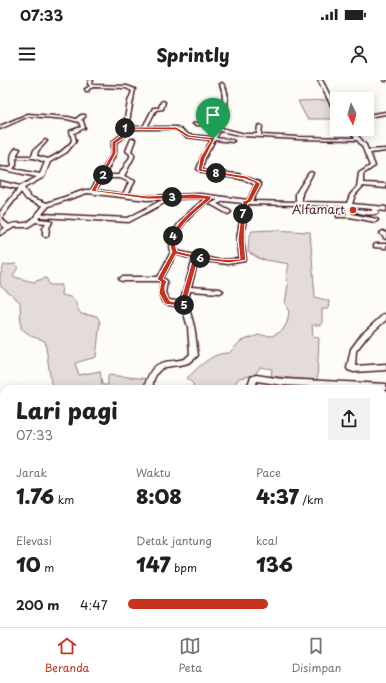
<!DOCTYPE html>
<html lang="id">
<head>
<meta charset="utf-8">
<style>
	body { margin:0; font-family:"Playpen Sans",sans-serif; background:#f2f2f2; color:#202124; height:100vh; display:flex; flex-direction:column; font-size:15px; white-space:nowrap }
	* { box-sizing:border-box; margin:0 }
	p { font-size:13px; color:#757577 }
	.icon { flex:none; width:22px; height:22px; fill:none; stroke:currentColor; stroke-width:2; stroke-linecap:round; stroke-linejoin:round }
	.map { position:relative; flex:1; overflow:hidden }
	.drawer { position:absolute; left:0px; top:305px; width:386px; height:242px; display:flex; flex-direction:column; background:#fff; border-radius:12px 12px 0 0; box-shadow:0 2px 10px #0003 }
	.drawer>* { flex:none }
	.needle { width:26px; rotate:175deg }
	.controls { position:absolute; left:330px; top:12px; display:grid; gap:8px }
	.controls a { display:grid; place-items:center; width:44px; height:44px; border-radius:0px; background:#fff; box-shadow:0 2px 10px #0003; font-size:20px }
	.pin { position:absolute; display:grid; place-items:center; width:34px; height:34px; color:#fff; margin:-41px -17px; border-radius:50% 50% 50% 0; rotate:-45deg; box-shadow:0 0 4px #0007 }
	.pin .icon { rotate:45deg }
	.km { position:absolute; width:20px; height:20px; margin:-10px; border-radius:50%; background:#222; color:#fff; font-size:11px; line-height:20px; text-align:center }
	.round { display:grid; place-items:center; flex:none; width:42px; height:42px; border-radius:0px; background:#f2f2f2 }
	.summary { display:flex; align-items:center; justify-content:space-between; height:68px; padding:0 16px }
	h1 { font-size:22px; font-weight:800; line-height:30px }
	.stats { display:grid; grid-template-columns:repeat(3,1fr); gap:6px; height:68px; padding:4px 16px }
	.stats div { display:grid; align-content:center }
	.stats b { font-size:20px; font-weight:800 }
	.stats small { font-size:11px; font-weight:400 }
	.stats p { font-size:11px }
	ul { padding:0 16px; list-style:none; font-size:13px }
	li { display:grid; grid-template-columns:64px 48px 1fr; align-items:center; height:30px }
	li i { height:10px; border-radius:5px; background:#c8321e }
	.status { display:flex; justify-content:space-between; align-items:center; height:28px; padding:0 20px; background:#fff; direction:ltr }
	.status svg { height:11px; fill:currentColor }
	header { display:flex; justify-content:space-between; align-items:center; height:52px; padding:0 16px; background:#fff; font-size:18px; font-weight:800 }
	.tab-bar { display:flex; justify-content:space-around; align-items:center; height:56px; border-top:1px solid #e0e0e0; background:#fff; font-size:11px; color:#757577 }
	.tab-bar a { display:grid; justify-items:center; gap:2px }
	.tab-bar .on { color:#c8321e }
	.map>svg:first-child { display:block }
</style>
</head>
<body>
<div class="status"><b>07:33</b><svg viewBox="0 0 49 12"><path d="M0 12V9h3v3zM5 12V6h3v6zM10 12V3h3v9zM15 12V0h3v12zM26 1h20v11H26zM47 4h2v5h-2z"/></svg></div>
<header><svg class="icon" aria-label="menu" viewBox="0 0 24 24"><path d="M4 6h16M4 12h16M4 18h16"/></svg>Sprintly<svg class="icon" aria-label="person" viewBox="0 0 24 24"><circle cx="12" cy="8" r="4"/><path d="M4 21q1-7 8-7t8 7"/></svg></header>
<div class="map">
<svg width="386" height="547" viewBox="0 0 386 547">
	<rect width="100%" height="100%" fill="#fdfcf7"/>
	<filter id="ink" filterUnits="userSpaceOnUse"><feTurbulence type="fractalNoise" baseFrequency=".025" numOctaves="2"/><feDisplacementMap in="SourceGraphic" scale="8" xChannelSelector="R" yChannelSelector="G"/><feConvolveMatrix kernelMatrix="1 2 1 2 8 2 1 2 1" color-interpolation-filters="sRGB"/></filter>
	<g filter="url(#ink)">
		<g fill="#e3dcda" stroke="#967e82">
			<path d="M328 20 337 35V39H307L298 21Z"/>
			<path d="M273 150 310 152 315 217 329 221 328 229H322V245H312L313 256 319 258 317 301 271 296 272 289 260 287 255 295 239 298 231 309H189L194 305 187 298C198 288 212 272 229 273L241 261 259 255 272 256 282 251 287 243 289 232 285 224 288 204 286 198 289 184 260 179 248 172 249 158 252 151Z"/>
			<path d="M16 184 18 188 13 195 15 197 33 202 46 198 50 205H62L61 215C80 218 72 221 81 234L97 236 100 242 96 277 75 283 79 295 100 291 102 305H108V295L149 299 146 309H52L45 261 31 256 21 248 20 222 0 206V196L4 185Z"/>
			<path d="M4 481V543H214V547H0V488Z"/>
		</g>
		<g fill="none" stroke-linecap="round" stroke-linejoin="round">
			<defs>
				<g id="minor">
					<path d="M89 0H93L92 4 93 5 127 6 135 9 128 47H143L153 28H159L161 22 163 21 165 22 163 29 156 30 147 47H177L189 55 212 57 217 49 216 48 217 45H195L193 44 195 43H218C223 30 225 16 220 4L222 3C233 12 225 37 221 48L245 54H257L258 46 260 45 262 46 261 55 298 57 355 58 348 49H352L366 65 368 70 386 69V71L370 73 375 86 363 94V103L386 104V108L363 106 355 115 352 124 386 127V131L378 130V133C372 136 360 134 354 131L357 129 372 131V129L350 127 352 134 377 139 378 140 375 142 350 137H337V135L347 134 345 126 248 124 243 159 246 180 245 181 227 184 198 180 191 207 220 209 223 211 220 213 190 211C186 224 191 234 194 246 196 255 196 265 198 275 185 293 163 278 155 297 153 300 153 305 152 309H144C149 291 153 282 173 281 181 280 185 280 190 274L188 247 182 227C178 226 169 226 165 224 158 219 160 209 161 202L159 201H122L119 199 122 197H158L171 172C165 149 190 132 205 118L172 119 129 142 40 137 38 139 49 140 52 142 49 148 48 156 46 157 43 155V148L46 143 36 142 28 147H15L0 155V151L5 148 0 143V132L18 109 0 105V101L20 106 37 97 0 89V87L9 88 12 85C10 78 11 73 16 68L20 69 16 76H32L34 70 45 60 47 61 38 71 37 76 48 79C57 75 65 70 72 61L70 51 81 47 79 42 67 39 29 36 0 49V46L28 34 68 37 76 39 81 35H85V37L81 40 83 41 85 48 74 53 76 61 67 72 50 82 44 97 24 108 30 117 47 123 85 110H91L112 73V62L122 54 128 22 132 11 126 8 93 7 89 9 88 12H86L85 9 90 6 88 4ZM127 49H176L186 57 211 60 201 78 197 89C209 100 238 93 255 105L248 120 200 114 147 116 128 114 135 101 124 96 134 77V74L131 71 135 60V59H131L126 71 130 74V77L119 95H105L116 73V63C122 59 126 57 127 49ZM220 51 245 56 298 59 357 60 362 66 370 86 359 93 357 107 350 115 347 123 302 122V113L313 93 311 92 309 93 296 113V122L252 121 261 105 259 102 238 94 205 91 202 88 205 78 215 60 232 62 234 61 232 60 216 58ZM16 78H34L45 82 40 94 13 89 16 85ZM103 98H120L129 102 123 114 96 110ZM21 112 26 119 43 126C38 131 32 142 25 143 19 144 15 142 9 145L4 141 2 137ZM87 113 147 120 164 119 128 138 42 134 49 126ZM210 119 218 120 210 124 228 134 231 132 230 131 217 124 224 121 243 123 237 159 240 179 218 180 177 171C170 149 196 132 210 119ZM176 174 193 179 182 216V222L169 220 165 213 167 201 163 198Z"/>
					<path d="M318 0H322L337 29V34L335 33Z"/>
					<path d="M383 0H386V1H384Z"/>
					<path d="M386 32V34L367 37V35Z"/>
					<path d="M383 151 386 153V159L384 158 380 153Z"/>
					<path d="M376 164H386V168L374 167V165Z"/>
					<path d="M384 234H386V240L366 258 356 271 355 286 386 284V290L354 292 348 290 347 288 351 269 362 254Z"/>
					<path d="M256 295 282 299 386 304V310L282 305 257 301 254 309H246L251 297Z"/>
					<rect x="382" y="349" width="4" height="6"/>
					<rect x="382" y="439" width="4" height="8"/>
					<path d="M241 543H254L252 547H239Z"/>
					<path d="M320 543H330L331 547H321Z"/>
				</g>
			</defs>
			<use href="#minor" stroke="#4a1f2b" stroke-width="3"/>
			<use href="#minor" fill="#fdfcf7" fill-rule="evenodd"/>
		</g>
	</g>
	<path fill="#c8321e" stroke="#fff" fill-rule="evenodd" d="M125 47H176L189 55 215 58 205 78 202 89 246 96 260 103V105L251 122 248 123C244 143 243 161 246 180L229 183 198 179 188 216 187 227 165 224 159 213 161 202 157 199 172 172C162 151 192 131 205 119H147L91 111 112 73V62L120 56ZM127 49 176 50 187 57 211 60 200 78 198 91 245 99 255 103 247 120 243 121 238 159 240 179C219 181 197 176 177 171 168 151 198 130 211 119V116L194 114 147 116 96 110 116 73V63L124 58ZM176 174 193 178 182 216V223L170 221C165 213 163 209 167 201L163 199Z"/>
	<circle fill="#c8321e" stroke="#fdfcf7" stroke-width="1.5" cx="353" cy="130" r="4"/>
	<g text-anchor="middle" stroke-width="3" stroke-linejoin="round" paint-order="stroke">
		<g font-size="12" fill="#4a1f2b" stroke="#fdfcf7" text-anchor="end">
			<text x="345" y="134">Alfamart</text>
		</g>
	</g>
</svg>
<div class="controls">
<a><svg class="needle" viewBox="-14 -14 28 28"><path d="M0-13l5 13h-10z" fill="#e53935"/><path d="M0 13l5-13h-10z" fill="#757577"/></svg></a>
</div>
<div class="pin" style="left:213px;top:59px;background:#1e9e55"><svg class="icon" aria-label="arrive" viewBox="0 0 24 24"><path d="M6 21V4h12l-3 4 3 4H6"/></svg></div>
<b class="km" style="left:125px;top:48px">1</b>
<b class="km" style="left:103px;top:95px">2</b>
<b class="km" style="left:172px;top:117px">3</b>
<b class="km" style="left:173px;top:156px">4</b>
<b class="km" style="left:184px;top:225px">5</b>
<b class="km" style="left:200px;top:178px">6</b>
<b class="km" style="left:243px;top:134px">7</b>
<b class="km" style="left:216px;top:93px">8</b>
<section class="drawer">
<div class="summary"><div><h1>Lari pagi</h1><p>07:33</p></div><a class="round"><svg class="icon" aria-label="share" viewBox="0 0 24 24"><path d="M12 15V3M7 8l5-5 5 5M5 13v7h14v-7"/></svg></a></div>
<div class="stats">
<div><p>Jarak</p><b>1.76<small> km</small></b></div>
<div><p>Waktu</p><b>8:08</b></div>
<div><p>Pace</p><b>4:37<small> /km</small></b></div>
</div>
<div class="stats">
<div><p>Elevasi</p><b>10<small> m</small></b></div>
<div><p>Detak jantung</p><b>147<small> bpm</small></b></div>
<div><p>kcal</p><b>136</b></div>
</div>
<ul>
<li><b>200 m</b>4:47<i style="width:58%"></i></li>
</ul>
</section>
</div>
<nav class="tab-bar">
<a class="on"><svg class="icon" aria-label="home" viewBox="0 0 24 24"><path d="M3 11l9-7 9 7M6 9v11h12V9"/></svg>Beranda</a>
<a><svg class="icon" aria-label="map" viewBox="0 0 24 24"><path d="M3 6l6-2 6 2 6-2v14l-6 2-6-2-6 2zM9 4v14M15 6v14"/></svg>Peta</a>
<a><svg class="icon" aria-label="saved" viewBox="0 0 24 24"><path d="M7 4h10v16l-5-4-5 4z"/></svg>Disimpan</a>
</nav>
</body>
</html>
